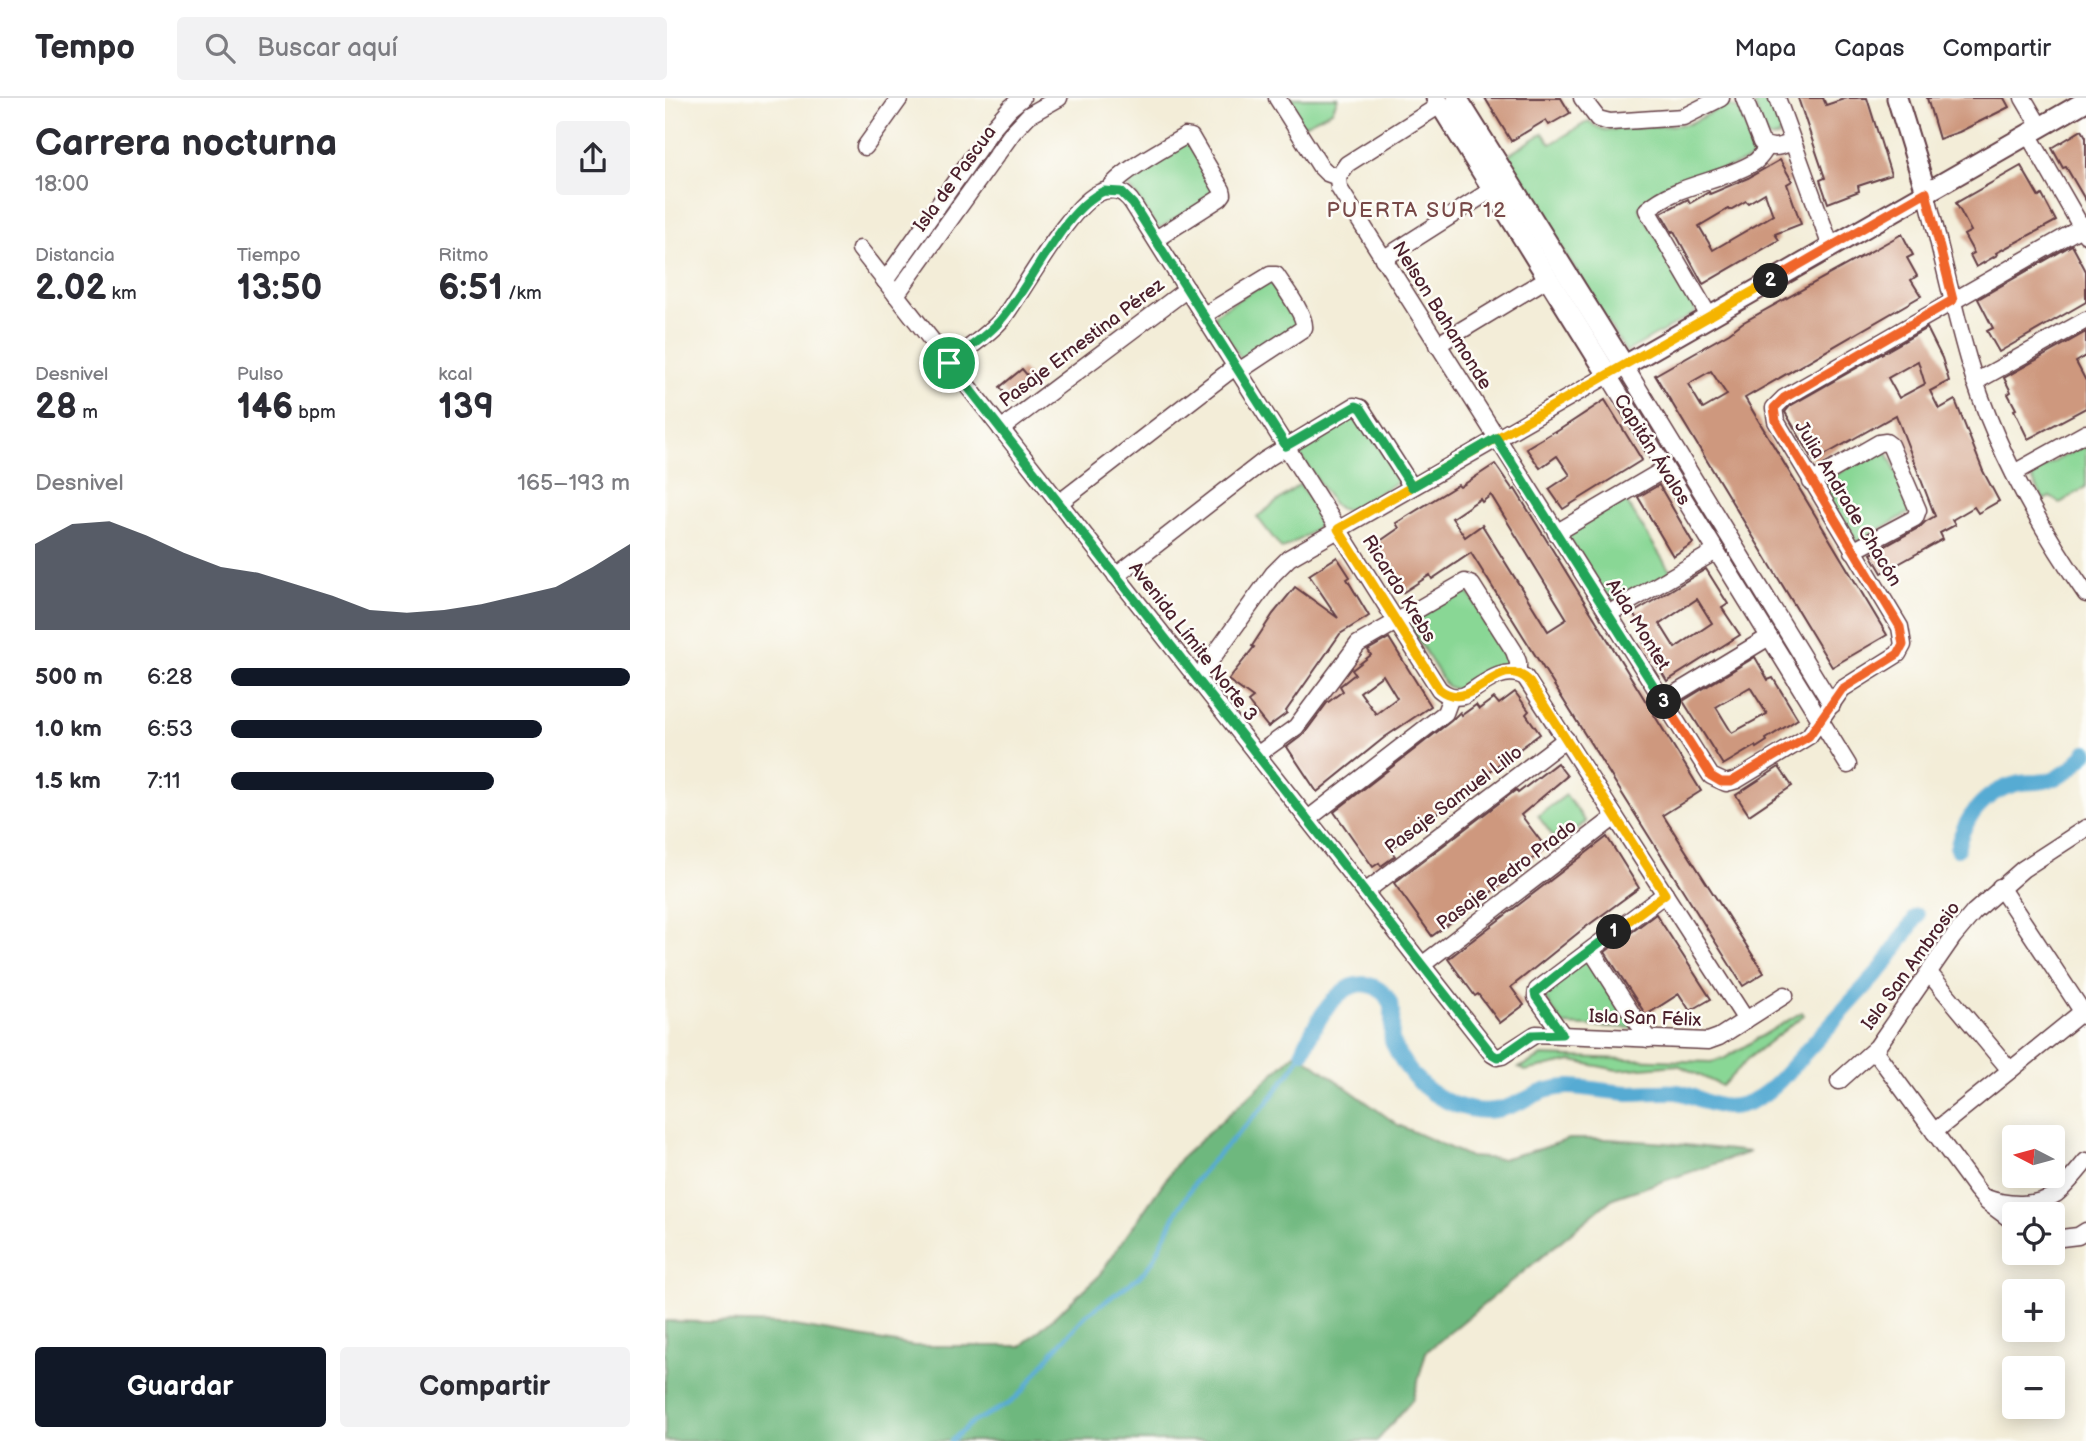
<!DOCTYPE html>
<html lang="es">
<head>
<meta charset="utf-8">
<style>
	body { margin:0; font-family:"Balsamiq Sans",sans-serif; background:#f2f2f3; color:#2b2b33; height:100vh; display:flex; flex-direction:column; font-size:26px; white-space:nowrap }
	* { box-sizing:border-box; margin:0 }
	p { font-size:23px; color:#7c7c81 }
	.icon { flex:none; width:38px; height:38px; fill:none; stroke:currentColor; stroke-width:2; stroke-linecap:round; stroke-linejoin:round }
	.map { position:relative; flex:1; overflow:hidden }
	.details { display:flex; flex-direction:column; background:#fff; width:665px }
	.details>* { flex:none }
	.needle { width:46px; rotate:276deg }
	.controls { position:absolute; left:1337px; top:1027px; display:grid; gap:14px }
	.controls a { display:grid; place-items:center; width:63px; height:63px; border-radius:7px; background:#fff; box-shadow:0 4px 18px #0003; font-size:35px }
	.pin { position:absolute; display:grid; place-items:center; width:60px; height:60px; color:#fff; margin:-30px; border:4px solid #fff; border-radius:50%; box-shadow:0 2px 7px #0007 }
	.km { position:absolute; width:35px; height:35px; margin:-18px; border-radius:50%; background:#222; color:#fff; font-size:19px; line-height:35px; text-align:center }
	.round { display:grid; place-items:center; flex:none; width:74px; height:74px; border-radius:7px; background:#f2f2f3 }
	.overview { display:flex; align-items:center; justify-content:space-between; height:119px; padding:0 35px }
	h1 { font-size:38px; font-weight:700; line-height:52px }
	.metrics { display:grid; grid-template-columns:repeat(3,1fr); gap:10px; height:119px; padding:7px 35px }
	.metrics div { display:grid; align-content:center }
	.metrics b { font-size:35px; font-weight:700 }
	.metrics small { font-size:19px; font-weight:400 }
	.metrics p { font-size:19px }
	.chart { height:196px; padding:14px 35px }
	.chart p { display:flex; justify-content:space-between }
	.chart svg { width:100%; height:126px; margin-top:7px; fill:#111827; opacity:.7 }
	.primary-button { display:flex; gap:14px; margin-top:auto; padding:14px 35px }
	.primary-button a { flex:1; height:80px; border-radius:7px; background:#111827; color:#fff; font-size:28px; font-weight:700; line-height:80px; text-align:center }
	.primary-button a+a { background:#f2f2f3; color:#2b2b33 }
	ul { padding:0 35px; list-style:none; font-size:23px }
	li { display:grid; grid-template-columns:112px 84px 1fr; align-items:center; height:52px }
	li i { height:18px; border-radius:9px; background:#111827 }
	header { display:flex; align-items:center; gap:42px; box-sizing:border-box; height:98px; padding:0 35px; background:#fff; border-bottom:2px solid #e1e1e2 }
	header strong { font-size:33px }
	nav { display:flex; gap:38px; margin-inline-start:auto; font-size:24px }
	.search { width:490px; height:63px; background:#f2f2f3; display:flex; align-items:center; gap:18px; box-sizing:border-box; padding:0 24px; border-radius:7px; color:#7c7c81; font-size:26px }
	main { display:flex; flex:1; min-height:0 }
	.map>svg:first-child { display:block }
</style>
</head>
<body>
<header>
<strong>Tempo</strong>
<div class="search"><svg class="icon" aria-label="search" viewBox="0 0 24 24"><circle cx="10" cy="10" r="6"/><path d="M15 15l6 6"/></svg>Buscar aquí</div>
<nav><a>Mapa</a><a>Capas</a><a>Compartir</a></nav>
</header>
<main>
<section class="details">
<div class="overview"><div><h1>Carrera nocturna</h1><p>18:00</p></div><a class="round"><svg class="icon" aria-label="share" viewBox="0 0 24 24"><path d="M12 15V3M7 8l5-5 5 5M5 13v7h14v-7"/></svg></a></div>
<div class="metrics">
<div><p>Distancia</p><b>2.02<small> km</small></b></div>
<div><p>Tiempo</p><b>13:50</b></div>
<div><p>Ritmo</p><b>6:51<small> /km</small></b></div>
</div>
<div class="metrics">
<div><p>Desnivel</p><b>28<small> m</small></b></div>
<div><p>Pulso</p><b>146<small> bpm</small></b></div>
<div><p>kcal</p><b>139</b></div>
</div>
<div class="chart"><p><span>Desnivel</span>165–193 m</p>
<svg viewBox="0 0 160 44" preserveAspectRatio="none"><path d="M0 44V14L10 7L20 6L30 11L40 17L50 22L60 24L70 28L80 32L90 37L100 38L110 37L120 35L130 32L140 29L150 22L160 14V44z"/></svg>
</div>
<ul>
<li><b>500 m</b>6:28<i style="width:100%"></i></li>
<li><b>1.0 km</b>6:53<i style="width:78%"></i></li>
<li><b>1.5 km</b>7:11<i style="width:66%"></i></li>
</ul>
<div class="primary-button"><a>Guardar</a><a>Compartir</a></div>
</section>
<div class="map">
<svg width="1421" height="1343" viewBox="0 0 1421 1343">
	<rect width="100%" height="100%" fill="#fdfcf7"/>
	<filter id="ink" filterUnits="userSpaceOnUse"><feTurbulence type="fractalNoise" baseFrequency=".0143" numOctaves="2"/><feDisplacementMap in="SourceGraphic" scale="14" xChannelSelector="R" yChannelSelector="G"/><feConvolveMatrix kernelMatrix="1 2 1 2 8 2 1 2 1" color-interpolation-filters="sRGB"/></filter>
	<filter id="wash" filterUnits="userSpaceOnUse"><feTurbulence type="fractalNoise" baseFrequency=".00686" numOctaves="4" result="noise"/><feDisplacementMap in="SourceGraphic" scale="28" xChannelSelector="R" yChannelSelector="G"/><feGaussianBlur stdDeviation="1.57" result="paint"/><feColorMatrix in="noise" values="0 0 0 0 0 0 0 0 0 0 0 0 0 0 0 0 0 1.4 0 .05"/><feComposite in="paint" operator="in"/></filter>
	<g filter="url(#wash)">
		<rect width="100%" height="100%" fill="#f3edd8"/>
		<g fill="#89d795" stroke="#6a7b60" stroke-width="2">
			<path d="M618 0H673L667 13 637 28Z"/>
			<path d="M1103 0 1116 32 1114 38C1110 40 1107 42 1103 39 1097 35 1091 8 1088 1Z"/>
			<path d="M1061 7 1074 11 1090 53 1087 61 1015 87 974 110 1030 202V215L961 254 840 59 878 35 886 46 924 23 930 28 940 32 1024 26Z"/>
			<path d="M522 44 552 89 550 98 494 130C485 122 480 110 473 100 468 93 462 88 458 82Z"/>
			<path d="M607 180 636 226 577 262 550 221V216Z"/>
			<path d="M691 314 736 382 686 411C677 413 673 411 667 404L631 351Z"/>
			<path d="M1421 346V389L1395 405 1385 399 1379 402 1367 381 1369 375Z"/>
			<path d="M1219 348 1249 412 1192 444 1158 393V385Z"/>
			<path d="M635 386C665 431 662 425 617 451L592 419Z"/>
			<path d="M959 400 1007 476 946 506 903 440V437Z"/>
			<path d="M800 489 847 562 845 567C823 567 800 603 781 587L743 526Z"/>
			<path d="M901 697 921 724 893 745 873 718Z"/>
			<path d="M923 860 969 930 898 927 876 894Z"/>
			<path d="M1137 914 1139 917 1085 959 1057 988 1013 967 952 972 907 963 860 973 854 970 877 958 1046 964 1058 961Z"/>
		</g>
		<path fill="#6eb87e" stroke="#5c6c54" stroke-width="2" d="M632 954 733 1027 805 1059 836 1061 878 1050 904 1041H943L1002 1045 1085 1054 948 1100 761 1254 748 1301 712 1343H0V1223L117 1226 249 1248H357L432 1180 515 1061Z"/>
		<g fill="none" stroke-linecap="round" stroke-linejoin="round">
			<path stroke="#57abd3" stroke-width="4.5" d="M286 1343 306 1325 345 1305 358 1293 386 1256 421 1217 474 1179 488 1163 512 1113 532 1081 544 1066 601 1006 625 974 638 953"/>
			<g stroke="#57abd3" stroke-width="16">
				<path d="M1292 751C1299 720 1319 694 1351 686 1358 684 1365 684 1372 684 1393 683 1409 671 1421 654"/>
				<path d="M638 953C648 929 673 880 704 887 713 889 721 896 725 905 730 917 725 930 727 943 742 978 766 1002 804 1011 849 1021 867 987 906 989 925 990 944 994 964 995 980 995 996 993 1012 994 1025 996 1035 1002 1047 1006 1073 1015 1096 1001 1114 983L1218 869 1252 818"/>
			</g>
		</g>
		<g id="blocks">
			<g fill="#ce987e" fill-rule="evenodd">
				<path d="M820 0H896L905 15 884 27 881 22 846 43Z"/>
				<path d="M1133 0H1158L1161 7 1182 0H1202L1226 77 1193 88 1194 93 1163 105 1155 82 1160 80Z"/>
				<path d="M1262 0H1339L1344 9 1294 34 1274 41Z"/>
				<path d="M1417 32 1421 39V103L1401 69 1398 70 1387 50Z"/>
				<path d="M1115 62 1127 83 1122 86 1136 126 1110 136 1114 142 1038 186 1009 133 1007 134 996 115 1023 101 1025 105 1044 94 1045 96 1083 80ZM1100 95 1108 117 1048 152 1034 128 1063 111 1065 112 1081 103 1083 105Z"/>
				<path d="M1356 68 1374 99 1377 97 1391 123 1331 155 1332 157 1311 169 1305 157 1309 155 1299 137 1306 133 1291 105Z"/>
				<path d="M1237 136 1248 157 1242 160 1252 178 1246 182 1256 198 1080 300 1222 537 1167 569 990 277 1064 235 1077 225ZM1046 273 1062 297 1038 311 1023 286Z"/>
				<path d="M1407 147 1421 173V204L1334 254 1322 233 1328 230 1313 201Z"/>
				<path d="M1262 230 1277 260 1284 283 1265 293 1274 311 1290 302 1318 373 1334 403 1313 415 1309 409 1287 422 1290 427 1275 435 1278 441 1217 475 1206 456 1255 429 1260 424 1270 418 1231 317 1149 363 1120 314 1125 308ZM1253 263 1260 286 1234 300 1223 280Z"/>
				<path d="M1421 234V258L1411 264 1421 283V310L1363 341 1349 312 1351 311 1343 296 1346 294 1339 280Z"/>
				<path d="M357 271 369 285 347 304 335 289Z"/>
				<path d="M940 302 977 362 898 411 884 391 905 377 892 358 875 370 861 350 890 333 891 334Z"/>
				<path d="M830 366 848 392 850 391 1036 693 998 717 1099 875 1078 888 806 455 767 481 765 477 737 495 721 469 725 466 711 446 734 430 731 425 793 387 795 389ZM826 397 902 521 883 533 817 427 800 439 787 420 815 401 817 404Z"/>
				<path d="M994 387 1028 445 1008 458 973 399Z"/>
				<path d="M672 459 685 479 682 481 704 518 675 536 621 613 622 615 603 629 583 604 588 600 563 582 589 549 587 548 608 516 630 489 673 520 644 477Z"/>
				<path d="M1041 471 1063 506 1057 510 1075 537 1002 583 978 543 984 539 968 515ZM1032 501 1047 525 1010 550 995 526Z"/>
				<path d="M724 540 766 608 720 639 652 694 622 649 639 636 662 605 678 593 675 588 690 576 687 572 706 557 703 552ZM718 577 732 600 711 616 695 594Z"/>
				<path d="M1090 559 1103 582 1108 580 1133 621 1101 641 1102 643 1091 650 1090 648 1058 667 1018 603ZM1085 589 1102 616 1067 635 1051 609Z"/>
				<path d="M850 594 864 613 861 616 875 636 817 679 725 752 730 758 716 768 714 765 708 769 669 714 786 623 795 614 797 617 811 607 814 611 829 600 834 606Z"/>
				<path d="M892 665 902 678 856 717 881 750 810 807 767 838 729 785 851 692 853 695Z"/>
				<path d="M1114 669 1127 688 1084 717 1071 697Z"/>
				<path d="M942 739 974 790 918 831 846 889 859 907 835 925 813 896 810 898 783 861Z"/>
				<path d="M991 816 1046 901 1025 913 1014 896 981 917 940 854Z"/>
			</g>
		</g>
	</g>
	<g filter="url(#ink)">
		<use href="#blocks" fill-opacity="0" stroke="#633e45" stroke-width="2"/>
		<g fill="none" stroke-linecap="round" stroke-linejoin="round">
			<defs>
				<g id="minor">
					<path d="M612 0 655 68 662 75 673 79"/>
					<path d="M917 0 933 21 945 24 1018 19 1056 0"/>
					<path d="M1079 0 1096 44C1107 53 1116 48 1128 44"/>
					<path d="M1112 0 1166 149"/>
					<path d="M1358 0 1375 29"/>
					<path d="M775 7 682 66 673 79 674 90 1046 678 1061 685 1072 682 1144 638 1177 591 1233 556 1238 547 1235 529 1111 323 1109 310 1119 300 1421 127"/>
					<path d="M1363 36 1421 137"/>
					<path d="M200 49 235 0"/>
					<path d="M444 92C452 75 502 49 520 38L526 39 557 92 558 96 555 100 491 141"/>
					<path d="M1261 94C1276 150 1287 206 1303 261 1328 346 1371 424 1421 496"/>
					<path d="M195 151 827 956 832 959 837 958 871 936 1043 943 1054 939 1120 897"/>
					<path d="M718 161 828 91"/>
					<path d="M220 183 330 27 345 10 357 0"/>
					<path d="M231 197 348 34 364 17 394 0"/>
					<path d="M539 217 605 177H611C619 189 641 218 639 230L574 273"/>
					<path d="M1044 218 982 112C1013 85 1054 85 1088 65 1094 62 1098 55 1102 49"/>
					<path d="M772 247 883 180"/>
					<path d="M284 265C301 251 324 237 338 220 360 191 405 106 436 94 450 88 461 95 468 106L774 591C782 598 788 600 799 598 817 587 838 567 860 579L1081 922"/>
					<path d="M959 267 1167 607"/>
					<path d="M1310 284 1421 222"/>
					<path d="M336 331 522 191"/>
					<path d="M1349 375 1421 335"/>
					<path d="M1146 384 1214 345 1221 344 1225 347 1253 412 1250 420 1188 453"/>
					<path d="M394 405 571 268"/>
					<path d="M891 435 1000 371"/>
					<path d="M451 478 600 362 689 308 696 310 747 389"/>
					<path d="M943 516 1051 453"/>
					<path d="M532 581 608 476 624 460 943 277 1183 667"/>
					<path d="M998 603 1104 539"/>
					<path d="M592 657 631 629 693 546 800 484 807 487 849 553 853 564V575"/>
					<path d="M643 721 780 615 786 599"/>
					<path d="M1335 789 1421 919"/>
					<path d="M700 794 901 641"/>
					<path d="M926 852 983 941"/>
					<path d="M757 867 950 719"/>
					<path d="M1264 875 1345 972"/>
					<path d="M897 936 871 899 872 892 1000 796"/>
					<path d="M1209 952 1312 1092 1322 1104 1349 1124"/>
					<path d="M1174 983 1212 949 1288 839 1309 814 1358 771 1421 730"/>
					<path d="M1269 1034 1417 914"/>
					<path d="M1321 1100C1342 1108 1372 1109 1391 1096 1402 1087 1412 1074 1421 1063"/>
					<path d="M1388 1141 1413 1138 1421 1133"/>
				</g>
				<g id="tertiary">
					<path d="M771 0 943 277 1421 3"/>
					<path d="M792 0 959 267"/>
					<path d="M1232 0 1261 94"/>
				</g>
			</defs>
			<use href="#minor" stroke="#633e45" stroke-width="19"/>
			<use href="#tertiary" stroke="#633e45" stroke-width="23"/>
			<use href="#minor" stroke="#fff" stroke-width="16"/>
			<use href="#tertiary" stroke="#fff" stroke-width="19"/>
		</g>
	</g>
	<g fill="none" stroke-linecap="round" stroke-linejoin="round" filter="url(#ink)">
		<defs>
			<path id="split-1" d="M284 265 827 956 832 959 837 958 867 937 897 936 871 899 870 895 892 877 949 834"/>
			<path id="split-2" d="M949 834 1000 796 863 582C832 553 808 618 774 591L673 431 1106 183"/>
			<path id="split-3" d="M999 604 1046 678 1056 684H1066L1144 638 1177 591 1233 556 1238 547 1235 529 1111 323 1109 310 1119 300 1288 202 1261 94 1106 183"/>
			<path id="split-4" d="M284 265C300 252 321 239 334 224 366 189 397 112 439 93L456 94 468 106 621 348 691 308 696 310 747 389 831 340 999 604"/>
		</defs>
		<use href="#split-1" stroke="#fff" stroke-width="14"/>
		<use href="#split-2" stroke="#fff" stroke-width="14"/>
		<use href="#split-3" stroke="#fff" stroke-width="14"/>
		<use href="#split-4" stroke="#fff" stroke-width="14"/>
		<use href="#split-1" stroke="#22a559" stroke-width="9"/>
		<use href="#split-2" stroke="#f5b400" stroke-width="9"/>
		<use href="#split-3" stroke="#f0652b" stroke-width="9"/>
		<use href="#split-4" stroke="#22a559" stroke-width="9"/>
	</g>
	<g text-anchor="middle" stroke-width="5" stroke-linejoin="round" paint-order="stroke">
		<g font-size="19" fill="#4a1f2b" stroke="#fdfcf7">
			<text transform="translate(289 80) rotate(-54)" y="7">Isla de Pascua</text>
			<text transform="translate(778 217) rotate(58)" y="7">Nelson Bahamonde</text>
			<text transform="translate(416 244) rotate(-37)" y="7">Pasaje Ernestina Pérez</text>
			<text transform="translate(988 351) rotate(58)" y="7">Capitán Ávalos</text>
			<text transform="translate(1184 405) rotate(59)" y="7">Julia Andrade Chacón</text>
			<text transform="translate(735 490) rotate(58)" y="7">Ricardo Krebs</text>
			<text transform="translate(974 526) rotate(58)" y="7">Aida Montet</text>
			<text transform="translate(529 543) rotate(52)" y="7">Avenida Límite Norte 3</text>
			<text transform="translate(788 701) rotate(-37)" y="7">Pasaje Samuel Lillo</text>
			<text transform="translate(841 776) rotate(-37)" y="7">Pasaje Pedro Prado</text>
			<text transform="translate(1245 867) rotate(-54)" y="7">Isla San Ambrosio</text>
			<text transform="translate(980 919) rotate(2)" y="7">Isla San Félix</text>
		</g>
		<g font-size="21" letter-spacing="2" fill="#784948" stroke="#fdfcf7">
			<text x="752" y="119">PUERTA SUR 12</text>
		</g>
	</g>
</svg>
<div class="controls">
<a><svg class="needle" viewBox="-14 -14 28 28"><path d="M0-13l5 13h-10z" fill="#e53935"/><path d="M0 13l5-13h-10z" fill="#7c7c81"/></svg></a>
<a><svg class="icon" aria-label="locate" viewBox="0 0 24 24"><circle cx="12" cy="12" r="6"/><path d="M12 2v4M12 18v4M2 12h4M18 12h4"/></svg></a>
<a>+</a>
<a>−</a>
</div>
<div class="pin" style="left:284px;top:265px;background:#1e9e55"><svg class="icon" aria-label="arrive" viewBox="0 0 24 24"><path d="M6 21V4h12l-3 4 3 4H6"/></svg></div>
<b class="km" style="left:949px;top:834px">1</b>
<b class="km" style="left:1106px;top:183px">2</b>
<b class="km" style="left:999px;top:604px">3</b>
</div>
</main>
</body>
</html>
